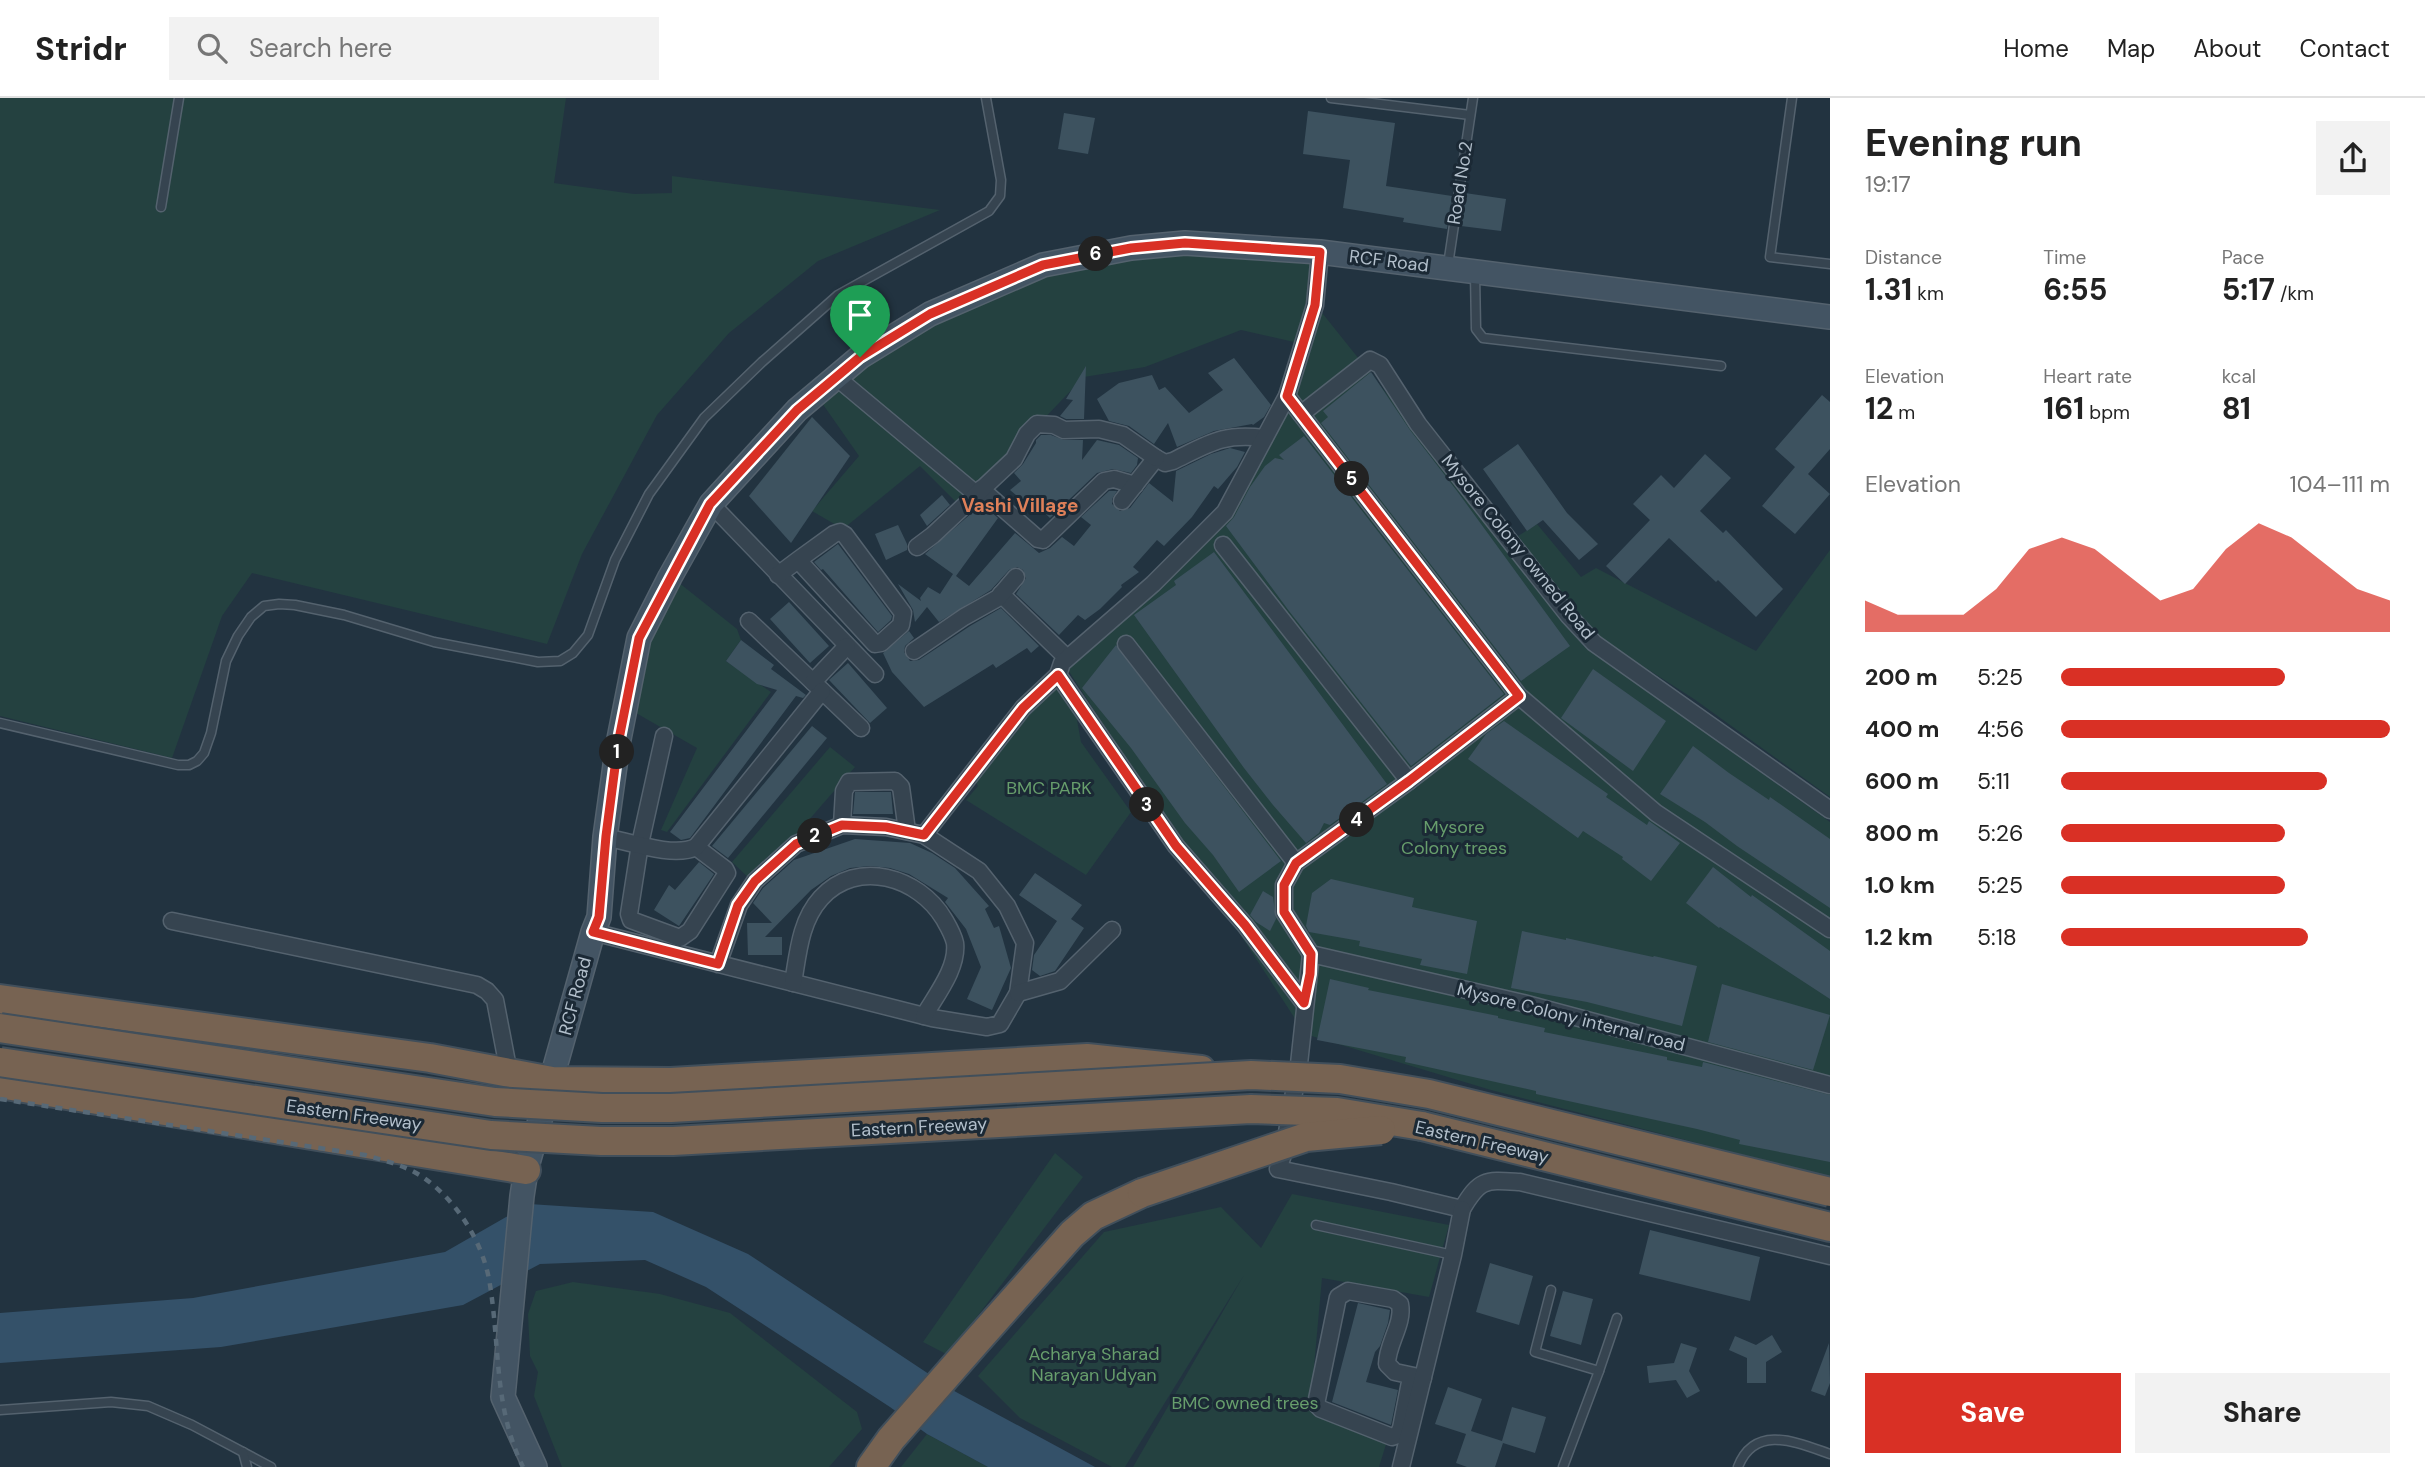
<!DOCTYPE html>
<html lang="en">
<head>
<meta charset="utf-8">
<style>
	body { margin:0; font-family:"DM Sans",sans-serif; background:#f2f2f2; color:#222; height:100vh; display:flex; flex-direction:column; font-size:26px; white-space:nowrap }
	* { box-sizing:border-box; margin:0 }
	p { font-size:23px; color:#767676 }
	.icon { flex:none; width:38px; height:38px; fill:none; stroke:currentColor; stroke-width:2; stroke-linecap:round; stroke-linejoin:round }
	.map { position:relative; flex:1; overflow:hidden }
	.sheet { display:flex; flex-direction:column; background:#fff; width:595px }
	.sheet>* { flex:none }
	.pin { position:absolute; display:grid; place-items:center; width:60px; height:60px; color:#fff; margin:-72px -30px; border-radius:50% 50% 50% 0; rotate:-45deg; box-shadow:0 0 7px #0007 }
	.pin .icon { rotate:45deg }
	.km { position:absolute; width:35px; height:35px; margin:-18px; border-radius:50%; background:#222; color:#fff; font-size:19px; line-height:35px; text-align:center }
	.round { display:grid; place-items:center; flex:none; width:74px; height:74px; border-radius:0px; background:#f2f2f2 }
	.summary { display:flex; align-items:center; justify-content:space-between; height:119px; padding:0 35px }
	h1 { font-size:38px; font-weight:700; line-height:52px }
	.metrics { display:grid; grid-template-columns:repeat(3,1fr); gap:10px; height:119px; padding:7px 35px }
	.metrics div { display:grid; align-content:center }
	.metrics b { font-size:30px; font-weight:700 }
	.metrics small { font-size:19px; font-weight:400 }
	.metrics p { font-size:19px }
	.chart { height:196px; padding:14px 35px }
	.chart p { display:flex; justify-content:space-between }
	.chart svg { width:100%; height:126px; margin-top:7px; fill:#d93025; opacity:.7 }
	.cta { display:flex; gap:14px; margin-top:auto; padding:14px 35px }
	.cta a { flex:1; height:80px; border-radius:0px; background:#d93025; color:#fff; font-size:28px; font-weight:700; line-height:80px; text-align:center }
	.cta a+a { background:#f2f2f2; color:#222 }
	ul { padding:0 35px; list-style:none; font-size:23px }
	li { display:grid; grid-template-columns:112px 84px 1fr; align-items:center; height:52px }
	li i { height:18px; border-radius:9px; background:#d93025 }
	header { display:flex; align-items:center; gap:42px; box-sizing:border-box; height:98px; padding:0 35px; background:#fff; border-bottom:2px solid #e0e0e0 }
	header strong { font-size:33px }
	nav { display:flex; gap:38px; margin-inline-start:auto; font-size:24px }
	.search { width:490px; height:63px; background:#f2f2f2; display:flex; align-items:center; gap:18px; box-sizing:border-box; padding:0 24px; border-radius:0px; color:#767676; font-size:26px }
	main { display:flex; flex:1; min-height:0 }
	.map>svg:first-child { display:block }
</style>
</head>
<body>
<header>
<strong>Stridr</strong>
<div class="search"><svg class="icon" aria-label="search" viewBox="0 0 24 24"><circle cx="10" cy="10" r="6"/><path d="M15 15l6 6"/></svg>Search here</div>
<nav><a>Home</a><a>Map</a><a>About</a><a>Contact</a></nav>
</header>
<main>
<div class="map">
<svg width="1830" height="1369" viewBox="0 0 1830 1369">
	<rect width="100%" height="100%" fill="#223340"/>
	<g fill="#244140">
		<path d="M0 0H566L554 85 634 96 672 95V78L940 112 818 163 729 235 657 317 582 456 547 546 252 475 222 518 172 660 0 618Z"/>
		<path d="M1171 155 1312 161 1308 207 1294 244 1241 232 1145 269 1084 279 960 408 920 368 843 431 812 413 859 358 822 305 858 270 922 232 1051 176Z"/>
		<path d="M1319 211 1514 455 1583 547 1830 724V1079L1491 992 1305 936 1068 572 1081 644 1131 714 1086 777 966 702 978 688 976 685 1066 570 1224 414Z"/>
		<path d="M1537 426 1581 479 1596 470 1756 553 1830 452V699L1694 601 1588 533 1518 438Z"/>
		<path d="M678 484 737 531 741 542 726 563 771 594 667 734 661 732 697 650 636 615 653 535Z"/>
		<path d="M830 649 855 669 754 785 732 764Z"/>
		<path d="M1055 1055 1083 1079 948 1257 923 1244Z"/>
		<path d="M1292 1096 1449 1127 1429 1199 1322 1180 1310 1313 1387 1343 1379 1369H1133L1244 1177 1125 1369H1112L1020 1320 978 1278 1104 1134 1221 1109 1261 1150Z"/>
		<path d="M573 1184 660 1196 730 1215 857 1314 862 1331 829 1369H562L534 1298 538 1274 530 1258 528 1216 536 1193Z"/>
		<path d="M927 1336 988 1369H901Z"/>
	</g>
	<path fill="#345169" d="M529 1106 653 1114 748 1156 956 1294 1095 1369H988L927 1336 890 1309 706 1189 645 1162 540 1166 463 1207 221 1249 0 1265V1215L193 1200 445 1154Z"/>
	<g fill="#3d525f">
		<path d="M1308 13 1395 25 1386 88 1452 98 1447 131 1403 124 1404 120 1343 110 1350 62 1303 56Z"/>
		<path d="M1064 15 1095 20 1088 56 1058 51Z"/>
		<path d="M1465 95 1506 101 1501 133 1461 128Z"/>
		<path d="M1234 260 1271 307 1264 319 1253 327 1252 326 1214 333 1177 349 1168 325 1154 346 1129 328 1109 323 1097 301 1119 285 1152 277 1159 292 1165 289 1189 315 1223 292 1208 275Z"/>
		<path d="M1086 268 1084 321H1066L1060 318 1073 302 1066 301Z"/>
		<path d="M1371 274 1410 332 1457 393 1570 548 1521 583 1321 325 1328 319 1323 313Z"/>
		<path d="M1822 297 1830 304V351L1808 376 1830 396 1795 436 1762 408 1795 369 1775 351Z"/>
		<path d="M812 319 850 358 791 445 749 398Z"/>
		<path d="M1041 337H1051L1064 342H1083L1082 362 1097 342 1119 347 1138 360 1137 367 1131 375 1113 371 1097 375 1050 420 1035 406 1031 410 1010 392 1021 383 1014 375 1023 366 1036 345V342Z"/>
		<path d="M1304 338 1504 596 1411 668 1289 513 1226 428 1234 419 1250 389 1265 368 1275 360 1284 362 1279 357Z"/>
		<path d="M1518 346 1567 415 1598 446 1579 462 1543 422 1527 433 1483 371Z"/>
		<path d="M1230 350 1245 354 1237 369 1218 391 1214 388 1192 419 1164 448 1157 442 1133 469 1139 474 1121 487 1122 489 1100 511 1085 522 1078 517 1059 537 1016 496 1026 480 1023 472 1017 469 1009 472 991 492 939 524 927 509 915 524 913 512 898 486 921 503 920 500 928 489 940 496 953 476 925 456 982 406 998 420 956 478 969 488 1015 435 1039 455 1050 450 1062 439 1074 448 1091 427 1081 419 1109 393H1117L1112 401V406L1120 413 1130 410 1149 385 1173 404 1176 373 1211 356Z"/>
		<path d="M1705 356 1731 380 1700 413 1723 435 1726 432 1783 491 1756 519 1718 482 1716 484 1669 440 1625 486 1606 468 1650 422 1633 406 1661 377 1674 390Z"/>
		<path d="M942 397 950 407 927 428 920 417Z"/>
		<path d="M898 427 907 446V452L886 462 875 436Z"/>
		<path d="M838 446 892 518 891 522 878 534 823 471 821 472 814 464Z"/>
		<path d="M1214 454 1387 686 1330 727 1324 725 1319 735 1306 745 1273 707 1244 670 1134 517 1176 487 1174 483Z"/>
		<path d="M789 504 829 548 810 565 770 521Z"/>
		<path d="M1001 510 1039 548 1031 555 1027 550 996 570 993 566 924 609 892 574 883 555 909 533 914 540 905 548 904 554 910 563 919 562 970 528Z"/>
		<path d="M741 542 774 567 771 571 806 597 803 600 796 598 699 728 690 740 681 742 670 734 777 592 757 586 726 563Z"/>
		<path d="M1116 547 1281 763 1239 794 1213 757 1185 725 1131 650 1082 590Z"/>
		<path d="M848 565 887 610 870 625 829 582Z"/>
		<path d="M1593 571 1666 623 1633 673 1561 620Z"/>
		<path d="M1504 623 1608 696 1606 699 1647 727 1649 723 1680 745 1651 783 1622 761 1623 759 1583 733 1578 740 1468 661 1486 636Z"/>
		<path d="M812 628 827 640 728 760 712 748Z"/>
		<path d="M1693 648 1729 675 1769 702 1770 699 1830 741V810L1737 748 1705 724 1660 696Z"/>
		<path d="M855 694H891L893 716H853Z"/>
		<path d="M855 741 910 745 932 755 955 770 989 808 985 811 994 830 999 828 1011 870 992 912 967 901 981 869 966 831 945 804 948 800 909 776 890 770 870 768 850 770 831 778 811 792 765 839H782V857H748L747 825H772L753 805 763 790 794 762Z"/>
		<path d="M699 764 714 776 679 828 654 812 669 787 675 792Z"/>
		<path d="M1713 769 1751 799 1752 797 1830 853V901L1720 829 1719 830 1686 805Z"/>
		<path d="M1035 775 1082 807 1071 821 1084 830 1055 873 1040 878 1032 872 1034 857 1057 823 1019 797Z"/>
		<path d="M1331 781 1414 800 1412 809 1477 823 1467 876 1420 867 1422 861 1359 848 1360 843 1309 834 1306 828 1312 795Z"/>
		<path d="M1263 793 1273 799 1276 821 1270 833 1256 824 1250 817Z"/>
		<path d="M1522 833 1566 842V840L1653 859 1654 858 1697 868 1682 928 1587 904 1511 890Z"/>
		<path d="M1330 881 1369 890 1368 892 1498 918V920L1545 930 1544 934 1667 959V962L1702 969 1703 964 1830 997V1064L1739 1046 1740 1042 1697 1031 1536 996V993L1405 964 1406 959 1317 942Z"/>
		<path d="M1722 886 1830 917 1813 972 1708 944Z"/>
		<path d="M1650 1132 1760 1159 1750 1203 1639 1176Z"/>
		<path d="M1490 1165 1533 1178 1519 1227 1476 1214Z"/>
		<path d="M1563 1193 1593 1201 1581 1247 1550 1238Z"/>
		<path d="M1358 1205 1390 1212 1388 1225 1380 1248 1375 1254 1366 1284 1398 1292 1391 1327 1332 1304Z"/>
		<path d="M1772 1237 1782 1254 1766 1264V1285H1747V1260L1729 1252 1735 1238 1756 1247Z"/>
		<path d="M1681 1245 1697 1250 1689 1273 1700 1293 1687 1300 1676 1282 1649 1285 1647 1268 1674 1265Z"/>
		<path d="M1829 1245 1830 1285 1825 1298 1811 1293Z"/>
		<path d="M1448 1289 1482 1301 1471 1333 1502 1343 1512 1309 1546 1319 1535 1355 1503 1345 1495 1369H1467L1456 1365 1466 1336 1435 1326Z"/>
	</g>
	<g fill="none" stroke-linecap="round" stroke-linejoin="round">
		<defs>
			<g id="lane">
				<path d="M1331 0 1470 17"/>
				<path d="M1792 0 1770 159 1830 166"/>
				<path d="M161 109 179 0"/>
				<path d="M1448 167 1473 0"/>
				<path d="M1475 176 1476 231 1483 240 1721 268"/>
				<path d="M0 625 178 667H189L197 663 204 655 211 635 226 563 238 538 251 519 264 508 279 506 295 507 344 517 434 544 538 564 560 563 573 555 588 537 615 462 649 396 704 320 762 264 838 197 989 113 1000 98 1001 82 986 0"/>
				<path d="M1316 1127 1453 1157"/>
				<path d="M1551 1192 1535 1254 1599 1273 1617 1220"/>
				<path d="M0 1312 111 1304 148 1308 192 1327 271 1369"/>
				<path d="M243 1354 247 1369"/>
				<path d="M1563 1369 1599 1273"/>
				<path d="M1738 1369C1755 1325 1798 1345 1830 1356"/>
			</g>
			<g id="street">
				<path d="M836 279 976 396"/>
				<path d="M1287 298 1519 598 1656 715 1830 831"/>
				<path d="M1301 316 1370 262 1380 267 1418 326 1568 517 1594 545 1830 712"/>
				<path d="M981 391 1038 441 1043 442 1104 383 1114 381 1135 387"/>
				<path d="M1122 403 1156 360 1165 365 1173 363C1210 345 1223 335 1264 340"/>
				<path d="M711 406 875 576"/>
				<path d="M1223 447 1409 683 1519 598"/>
				<path d="M917 449 933 437 1014 361 1027 336 1037 326 1054 327 1064 332 1099 331 1123 337 1156 360"/>
				<path d="M778 477 798 462 834 436 840 434 845 437 903 515 901 527 881 545 875 546 798 462"/>
				<path d="M1001 496 1067 560"/>
				<path d="M749 523 861 630"/>
				<path d="M1126 546 1296 765"/>
				<path d="M914 553 964 519 998 500 1016 479"/>
				<path d="M813 584 847 548"/>
				<path d="M664 638 640 746 629 816 631 822 680 840 690 833 727 775 725 771 696 749"/>
				<path d="M1409 683 1296 765 1284 787V814L1311 856 1523 905 1830 987"/>
				<path d="M842 727 844 693 849 684 895 683 901 689 907 733"/>
				<path d="M924 737 1023 610 1058 577"/>
				<path d="M605 739C630 744 674 760 696 749L822 593"/>
				<path d="M172 823 477 887 487 893 495 902 509 975"/>
				<path d="M593 834 932 920 987 929 1000 926 1018 895 1025 845 1007 808 979 773 924 737 886 729 842 727 796 746 755 783 739 807 718 866"/>
				<path d="M1311 856 1299 966 1283 1057 1278 1071 1391 1094 1462 1111C1480 1080 1486 1082 1520 1084L1830 1158"/>
				<path d="M793 885C798 856 800 823 821 800 857 760 919 779 944 821 948 828 953 836 955 845 958 870 936 897 924 918"/>
				<path d="M1018 895 1060 883 1112 832"/>
				<path d="M1304 905 1245 827 1176 748 1058 577 1062 565 1153 486 1225 414 1287 298 1315 207 1320 154"/>
				<path d="M1411 1279 1401 1330 1398 1337 1392 1339 1321 1311 1316 1306 1338 1199 1348 1193 1393 1201 1400 1206C1404 1226 1387 1246 1387 1266L1395 1274 1423 1280"/>
				<path d="M1401 1369 1453 1157 1462 1111"/>
			</g>
			<path id="secondary" d="M535 1369 503 1299 522 1098 526 1072 593 834 599 819 605 739 618 646 639 540 670 479 711 406 797 312 860 259 930 216 1043 167 1131 150 1185 145 1320 154 1830 219"/>
			<g id="highway">
				<path d="M0 901 430 960 552 983 671 984 1087 960 1201 972"/>
				<path d="M0 986 526 1072"/>
				<path d="M1422 1028 1830 1129"/>
				<path d="M871 1369 891 1341 976 1244 1072 1136 1093 1118 1142 1095"/>
			</g>
		</defs>
		<use href="#lane" stroke="#54626e" stroke-width="11"/>
		<use href="#street" stroke="#54626e" stroke-width="19"/>
		<use href="#secondary" stroke="#54626e" stroke-width="26"/>
		<use href="#highway" stroke="#414f5b" stroke-width="32"/>
		<use href="#lane" stroke="#364450" stroke-width="8"/>
		<use href="#street" stroke="#364450" stroke-width="16"/>
		<use href="#secondary" stroke="#435463" stroke-width="23"/>
		<use href="#highway" stroke="#776352" stroke-width="28"/>
		<path stroke="#576977" stroke-width="4.5" stroke-dasharray="7 7" stroke-linecap="butt" d="M0 1001 365 1057C386 1063 407 1068 424 1080 458 1104 484 1146 490 1187 500 1250 494 1310 523 1369"/>
		<defs>
			<g id="highway-bridge">
				<path d="M0 930 495 1004 602 1010H671L1251 977 1340 981 1429 996 1830 1094"/>
				<path d="M0 964 491 1037 601 1043H673L1251 1011 1337 1014 1422 1028"/>
				<path d="M1142 1095 1306 1039 1381 1032"/>
			</g>
		</defs>
		<use href="#highway-bridge" stroke="#414f5b" stroke-width="32" stroke-linecap="butt"/>
		<use href="#highway-bridge" stroke="#776352" stroke-width="28"/>
	</g>
	<g fill="none" stroke-linecap="round" stroke-linejoin="round">
		<defs>
			<path id="route" d="M1185 145 1320 154 1315 207 1287 298 1519 598 1409 683 1296 765 1284 787V814L1311 856 1310 876 1304 905 1245 827 1176 748 1058 577 1023 610 924 737 886 729 842 727 796 746 755 783 738 807 718 866 593 834 599 819 606 738 618 646 639 540 710 406 797 312 860 259 930 216 1043 167 1131 150Z"/>
		</defs>
		<use href="#route" stroke="#fff" stroke-width="14"/>
		<use href="#route" stroke="#d93025" stroke-width="9"/>
	</g>
	<g text-anchor="middle" stroke-width="6" stroke-linejoin="round" paint-order="stroke">
		<g font-size="18" fill="#b2bfcb" stroke="#1b2935">
			<text transform="translate(1460 85) rotate(-81)" y="6">Road No.2</text>
			<text transform="translate(1389 163) rotate(7)" y="6">RCF Road</text>
			<text transform="translate(1518 449) rotate(51)" y="6">Mysore Colony owned Road</text>
			<text transform="translate(575 898) rotate(-75)" y="6">RCF Road</text>
			<text transform="translate(1571 919) rotate(14)" y="6">Mysore Colony internal road</text>
			<text transform="translate(354 1017) rotate(8)" y="6">Eastern Freeway</text>
			<text transform="translate(919 1029) rotate(-3)" y="6">Eastern Freeway</text>
			<text transform="translate(1482 1044) rotate(13)" y="6">Eastern Freeway</text>
		</g>
		<g font-size="18" fill="#679e6c" stroke="#1b2935">
			<text x="1049" y="696">BMC PARK</text>
			<text x="1454" y="735">Mysore<tspan x="1454" dy="21">Colony trees</tspan></text>
			<text x="1094" y="1262">Acharya Sharad<tspan x="1094" dy="21">Narayan Udyan</tspan></text>
			<text x="1245" y="1311">BMC owned trees</text>
		</g>
		<g font-size="19" font-weight="bold" fill="#df8059" stroke="#1b2935">
			<text x="1020" y="414">Vashi Village</text>
		</g>
	</g>
</svg>
<div class="pin" style="left:860px;top:259px;background:#1e9e55"><svg class="icon" aria-label="arrive" viewBox="0 0 24 24"><path d="M6 21V4h12l-3 4 3 4H6"/></svg></div>
<b class="km" style="left:617px;top:654px">1</b>
<b class="km" style="left:815px;top:738px">2</b>
<b class="km" style="left:1147px;top:707px">3</b>
<b class="km" style="left:1357px;top:722px">4</b>
<b class="km" style="left:1352px;top:381px">5</b>
<b class="km" style="left:1096px;top:156px">6</b>
</div>
<section class="sheet">
<div class="summary"><div><h1>Evening run</h1><p>19:17</p></div><a class="round"><svg class="icon" aria-label="share" viewBox="0 0 24 24"><path d="M12 15V3M7 8l5-5 5 5M5 13v7h14v-7"/></svg></a></div>
<div class="metrics">
<div><p>Distance</p><b>1.31<small> km</small></b></div>
<div><p>Time</p><b>6:55</b></div>
<div><p>Pace</p><b>5:17<small> /km</small></b></div>
</div>
<div class="metrics">
<div><p>Elevation</p><b>12<small> m</small></b></div>
<div><p>Heart rate</p><b>161<small> bpm</small></b></div>
<div><p>kcal</p><b>81</b></div>
</div>
<div class="chart"><p><span>Elevation</span>104–111 m</p>
<svg viewBox="0 0 160 44" preserveAspectRatio="none"><path d="M0 44V33L10 38L20 38L30 38L40 29L50 15L60 11L70 15L80 24L90 33L100 29L110 15L120 6L130 11L140 20L150 29L160 33V44z"/></svg>
</div>
<ul>
<li><b>200 m</b>5:25<i style="width:68%"></i></li>
<li><b>400 m</b>4:56<i style="width:100%"></i></li>
<li><b>600 m</b>5:11<i style="width:81%"></i></li>
<li><b>800 m</b>5:26<i style="width:68%"></i></li>
<li><b>1.0 km</b>5:25<i style="width:68%"></i></li>
<li><b>1.2 km</b>5:18<i style="width:75%"></i></li>
</ul>
<div class="cta"><a>Save</a><a>Share</a></div>
</section>
</main>
</body>
</html>
